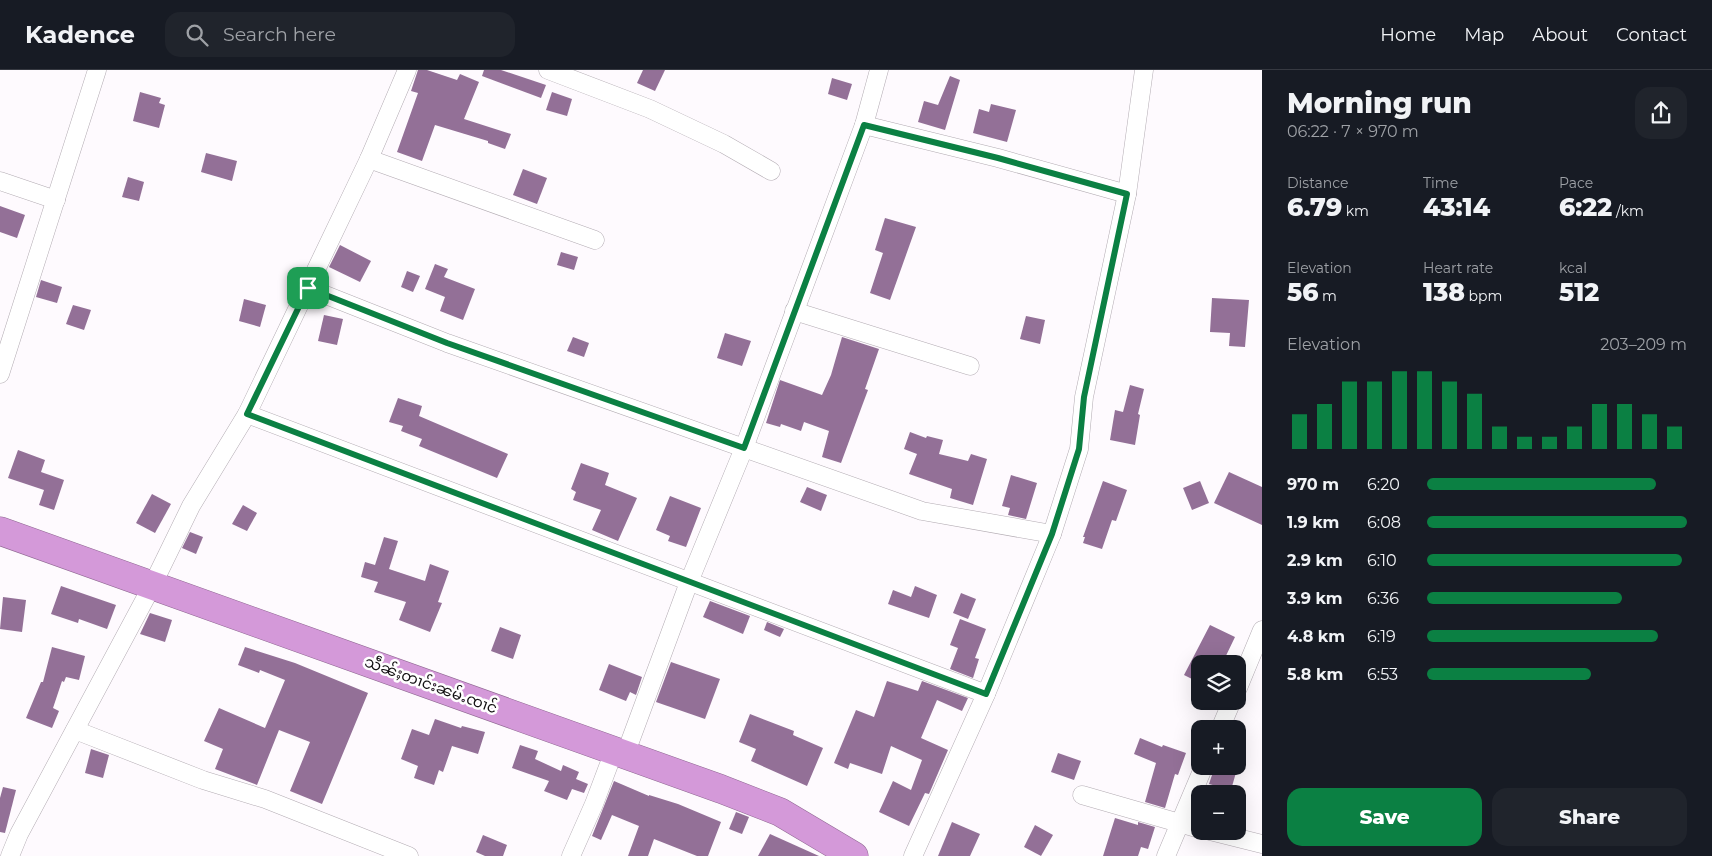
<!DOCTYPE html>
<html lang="en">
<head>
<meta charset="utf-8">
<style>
	body { margin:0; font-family:Montserrat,"Noto Sans Myanmar",sans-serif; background:#20242c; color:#f1f3f6; height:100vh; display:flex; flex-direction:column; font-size:19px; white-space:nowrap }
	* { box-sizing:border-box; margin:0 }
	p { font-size:16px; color:#9ea1a6 }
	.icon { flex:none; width:28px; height:28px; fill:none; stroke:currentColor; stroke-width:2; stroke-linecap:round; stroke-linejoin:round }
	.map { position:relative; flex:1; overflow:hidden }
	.side { display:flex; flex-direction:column; background:#171b24; width:450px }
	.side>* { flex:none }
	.fabs { position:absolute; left:1191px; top:585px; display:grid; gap:10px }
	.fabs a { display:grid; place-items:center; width:55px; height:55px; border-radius:10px; background:#171b24; box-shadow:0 5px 20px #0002; font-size:25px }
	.pin { position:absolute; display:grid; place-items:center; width:42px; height:42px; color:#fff; margin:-21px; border-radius:10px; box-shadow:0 2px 8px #0006 }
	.round { display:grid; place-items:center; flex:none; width:52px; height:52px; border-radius:15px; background:#20242c }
	.head { display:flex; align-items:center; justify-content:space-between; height:85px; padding:0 25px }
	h1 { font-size:28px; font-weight:800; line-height:38px }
	.figures { display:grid; grid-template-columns:repeat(3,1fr); gap:8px; height:85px; padding:5px 25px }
	.figures div { display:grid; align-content:center }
	.figures b { font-size:25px; font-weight:800 }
	.figures small { font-size:14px; font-weight:400 }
	.figures p { font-size:14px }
	.chart { height:140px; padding:10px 25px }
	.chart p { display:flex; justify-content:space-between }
	.chart svg { width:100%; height:90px; margin-top:5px; stroke:#0b8043; stroke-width:6 }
	.cta { display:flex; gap:10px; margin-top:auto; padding:10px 25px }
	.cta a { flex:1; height:58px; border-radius:15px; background:#0b8043; color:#fff; font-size:20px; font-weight:800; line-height:58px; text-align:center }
	.cta a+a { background:#20242c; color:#f1f3f6 }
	ul { padding:0 25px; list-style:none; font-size:16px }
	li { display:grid; grid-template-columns:80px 60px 1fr; align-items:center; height:38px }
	li i { height:12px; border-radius:6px; background:#0b8043 }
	header { display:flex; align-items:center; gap:30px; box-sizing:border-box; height:70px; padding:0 25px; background:#171b24; border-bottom:1px solid #363941 }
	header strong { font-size:24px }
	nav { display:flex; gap:28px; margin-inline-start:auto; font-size:18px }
	.search { width:350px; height:45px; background:#20242c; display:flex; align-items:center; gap:12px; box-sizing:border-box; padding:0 18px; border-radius:15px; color:#9ea1a6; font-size:19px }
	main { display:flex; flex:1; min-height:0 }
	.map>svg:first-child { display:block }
</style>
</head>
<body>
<header>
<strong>Kadence</strong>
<div class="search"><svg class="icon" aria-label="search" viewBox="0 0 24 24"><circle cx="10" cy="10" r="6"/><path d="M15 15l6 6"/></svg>Search here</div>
<nav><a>Home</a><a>Map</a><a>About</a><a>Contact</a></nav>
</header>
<main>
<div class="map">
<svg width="1262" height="786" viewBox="0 0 1262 786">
	<rect width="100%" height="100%" fill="#fefafe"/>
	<g fill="#937097">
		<path d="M418 0H427L457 10 460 4 479 12 464 49 511 64 505 79 488 73V71L435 55 422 91 397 82 418 23 411 21Z"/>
		<path d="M484 0H501L546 15 541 28 482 6Z"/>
		<path d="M643 0H665L655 21 637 13Z"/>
		<path d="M950 6 960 10 945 60 918 52 924 31 938 35Z"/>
		<path d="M832 8 852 14 847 30 828 24Z"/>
		<path d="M140 22 161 28 159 33 165 35 159 58 133 51Z"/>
		<path d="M552 22 572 29 567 46 546 40Z"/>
		<path d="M991 34 1016 40 1007 72 973 63 979 39 989 42Z"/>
		<path d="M206 83 237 91 232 111 201 102Z"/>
		<path d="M523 99 547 108 537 134 513 125Z"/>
		<path d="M128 107 144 112 139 131 122 127Z"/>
		<path d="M0 136 25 145 17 168 0 162Z"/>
		<path d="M885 148 916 157 890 230 870 223 883 183 875 180Z"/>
		<path d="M340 175 371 191 360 212 329 197Z"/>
		<path d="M561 182 578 187 574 200 557 195Z"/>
		<path d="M435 194 448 199 444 207 475 219 463 250 440 241 445 227 425 219Z"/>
		<path d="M407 201 420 206 413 222 401 217Z"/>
		<path d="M41 210 62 217 57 233 36 227Z"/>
		<path d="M1212 228 1249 230 1245 277 1229 276 1230 263 1210 262Z"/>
		<path d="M244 229 266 235 260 257 239 251Z"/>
		<path d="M73 235 91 240 84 260 66 254Z"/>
		<path d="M324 245 343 249 337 275 318 271Z"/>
		<path d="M1026 246 1045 250 1040 274 1020 269Z"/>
		<path d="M725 263 751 271 742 296 717 288Z"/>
		<path d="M573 267 589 273 584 287 567 281Z"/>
		<path d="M842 267 879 279 865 319 868 320 862 336 841 393 822 387 829 361 804 352 801 361 781 354 780 357 766 353 780 310 822 325 831 305Z"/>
		<path d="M1130 315 1144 319 1138 344 1140 345 1135 375 1110 370 1115 340 1123 342Z"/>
		<path d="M398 328 422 336 419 346 508 384 497 408 419 376 422 369 401 361 403 356 389 352Z"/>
		<path d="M910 362 926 368 927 366 943 370 939 384 968 391 971 384 987 389 973 435 950 428 952 419 909 404 917 384 904 379Z"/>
		<path d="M18 380 45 390 41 402 64 410 54 440 39 435 44 420 8 408Z"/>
		<path d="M581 393 609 403 605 415 637 428 618 471 592 460 601 440 573 430 576 422 571 419Z"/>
		<path d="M1229 402 1262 417V455L1214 433Z"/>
		<path d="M1011 405 1037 413 1026 449 1008 445 1010 438 1002 436Z"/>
		<path d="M1103 411 1127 420 1116 451 1112 450 1102 479 1083 473 1085 467H1083Z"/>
		<path d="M1200 411 1209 433 1192 440 1183 418Z"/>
		<path d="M807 417 827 425 821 441 800 432Z"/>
		<path d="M152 424 171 434 155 463 136 453Z"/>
		<path d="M670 426 701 438 686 477 668 471 670 466 656 460Z"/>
		<path d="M243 435 257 443 247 461 232 454Z"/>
		<path d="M190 462 203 467 196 484 182 478Z"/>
		<path d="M384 467 398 471 389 499 425 511 430 494 449 501 438 532 442 533 430 562 399 550 406 532 374 522 378 512 361 507 365 492 375 495Z"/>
		<path d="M61 516 116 535 107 559 79 549 78 553 51 544Z"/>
		<path d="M915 516 937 525 929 548 888 534 893 520 911 527Z"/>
		<path d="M961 523 976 529 968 549 953 543Z"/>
		<path d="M3 527 26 530 22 562 0 559Z"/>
		<path d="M710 531 750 546 743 564 703 547Z"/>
		<path d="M150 543 172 550 165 572 140 564Z"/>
		<path d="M960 549 986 559 975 588 979 589 973 608 950 599 958 578 950 575Z"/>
		<path d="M767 552 784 559 780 567 764 560Z"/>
		<path d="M1210 555 1235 567 1222 594H1200V613L1184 605Z"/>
		<path d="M500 557 521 565 513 589 491 581Z"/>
		<path d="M52 577 85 586 79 610 66 607 64 612 62 611 53 638 59 641 52 658 26 648 41 612H43Z"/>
		<path d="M245 577 295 593 368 623 322 734 290 721 310 672 279 660 257 715 215 699 223 679 204 671 219 638 265 658 285 610 260 600 259 603 238 595Z"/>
		<path d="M671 592 720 609 705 649 656 632Z"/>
		<path d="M609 594 642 607 636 625 630 622 626 631 599 620Z"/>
		<path d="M887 611 918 621 922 611 968 628 962 641 937 630 921 668 948 680 929 724 925 723 909 756 879 742 893 711 911 720 922 690 891 676 882 704 850 693 848 699 834 693 856 640 874 647Z"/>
		<path d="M750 644 794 661 793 665 823 678 807 716 751 691 756 679 739 672Z"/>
		<path d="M435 649 461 658 462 656 485 662 478 684 452 676 443 702 439 700 434 715 414 708 418 696 401 689 412 659 429 665Z"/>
		<path d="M1140 668 1162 677 1163 675 1186 683 1178 705 1175 704 1165 738 1145 732 1156 693 1134 684Z"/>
		<path d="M520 675 538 681 535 689 561 701 563 695 579 702 576 709 588 714 584 723 572 719 567 730 544 721 549 711 512 698Z"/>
		<path d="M91 679 109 685 103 708 85 703Z"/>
		<path d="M1058 683 1081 691 1074 710 1051 702Z"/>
		<path d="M1215 696H1228L1237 699 1231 720 1209 714Z"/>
		<path d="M614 711 649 726V725L678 734 721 752 708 786H697L654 769 648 786H628L639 756 612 745 601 770 592 766Z"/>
		<path d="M3 717 16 720 5 763 0 762V728Z"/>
		<path d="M736 742 749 747 742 764 729 759Z"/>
		<path d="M1115 748 1138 755V752L1155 757 1148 779 1141 777 1138 786H1103Z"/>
		<path d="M952 752 980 764 970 786H938Z"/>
		<path d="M1035 755 1053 765 1041 786 1024 777Z"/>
		<path d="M770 764 819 786H758Z"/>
		<path d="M483 765 507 775 503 786H485L476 782Z"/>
	</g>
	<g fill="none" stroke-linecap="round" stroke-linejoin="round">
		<defs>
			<g id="street">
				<path d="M548 0 650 39 724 74 771 101"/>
				<path d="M864 55 998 88 1127 124"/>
				<path d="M369 89 595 170"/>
				<path d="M0 111 56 130"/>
				<path d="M308 218 447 273 922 441 1052 464"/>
				<path d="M794 241 970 296"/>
				<path d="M0 304 97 0"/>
				<path d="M247 344 986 624"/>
				<path d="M1238 618 1262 560"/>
				<path d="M1220 659 1232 631"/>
				<path d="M75 660 203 710 265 729 409 786"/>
				<path d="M625 685 689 512 744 378 864 55 879 0"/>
				<path d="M1082 725 1200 759"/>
				<path d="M1210 761 1262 774"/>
				<path d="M10 786 19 764 152 516 191 436 247 344 369 89 407 0"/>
				<path d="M571 786 594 734 614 681"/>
				<path d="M913 786 986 624 1052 464 1079 379 1084 327 1127 124 1144 0"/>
				<path d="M1166 786 1204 696"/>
			</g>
			<path id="highway" d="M0 461 721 719 780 742 854 786"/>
		</defs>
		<use href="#street" stroke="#b3acb3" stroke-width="19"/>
		<use href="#highway" stroke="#906993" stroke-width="29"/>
		<use href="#street" stroke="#fff" stroke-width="18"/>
		<use href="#highway" stroke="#d499d9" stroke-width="28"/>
	</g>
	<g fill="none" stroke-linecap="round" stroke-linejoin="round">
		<defs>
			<path id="route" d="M864 55 998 88 1127 124 1084 327 1079 379 1052 464 986 624 247 344 308 218 447 273 744 378Z"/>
		</defs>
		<use href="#route" stroke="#fff" stroke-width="10"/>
		<use href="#route" stroke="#0b8043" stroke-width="6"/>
	</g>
	<g text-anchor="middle" stroke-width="5" stroke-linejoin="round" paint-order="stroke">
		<g font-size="15" fill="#121012" stroke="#fff">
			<text transform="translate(431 615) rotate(20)" y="5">သဵၼ်ႈတၢင်းၼမ်ႉၸၢင်</text>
		</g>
	</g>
</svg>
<div class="fabs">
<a><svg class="icon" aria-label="layers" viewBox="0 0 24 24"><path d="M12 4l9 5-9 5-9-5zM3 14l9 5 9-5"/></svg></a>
<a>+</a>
<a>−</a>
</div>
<div class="pin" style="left:308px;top:218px;background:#1e9e55"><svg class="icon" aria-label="arrive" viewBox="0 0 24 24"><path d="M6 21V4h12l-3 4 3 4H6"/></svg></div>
</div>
<section class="side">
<div class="head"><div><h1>Morning run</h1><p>06:22 · 7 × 970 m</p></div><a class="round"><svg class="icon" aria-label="share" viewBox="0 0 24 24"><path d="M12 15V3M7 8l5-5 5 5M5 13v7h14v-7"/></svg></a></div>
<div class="figures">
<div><p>Distance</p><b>6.79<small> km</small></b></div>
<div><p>Time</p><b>43:14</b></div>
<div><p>Pace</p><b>6:22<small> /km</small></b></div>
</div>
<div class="figures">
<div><p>Elevation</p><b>56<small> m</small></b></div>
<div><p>Heart rate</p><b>138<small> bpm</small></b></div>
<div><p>kcal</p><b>512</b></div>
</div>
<div class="chart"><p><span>Elevation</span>203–209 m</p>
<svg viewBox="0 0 160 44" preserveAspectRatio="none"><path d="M5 44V27M15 44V22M25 44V11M35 44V11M45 44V6M55 44V6M65 44V11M75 44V17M85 44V33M95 44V38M105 44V38M115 44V33M125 44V22M135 44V22M145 44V27M155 44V33"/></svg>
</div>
<ul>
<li><b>970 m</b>6:20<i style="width:88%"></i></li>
<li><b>1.9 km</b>6:08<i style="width:100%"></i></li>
<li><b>2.9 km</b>6:10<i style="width:98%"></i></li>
<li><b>3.9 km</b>6:36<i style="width:75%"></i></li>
<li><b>4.8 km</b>6:19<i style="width:89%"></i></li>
<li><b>5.8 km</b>6:53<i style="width:63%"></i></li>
</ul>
<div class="cta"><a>Save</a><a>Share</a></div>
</section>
</main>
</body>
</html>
